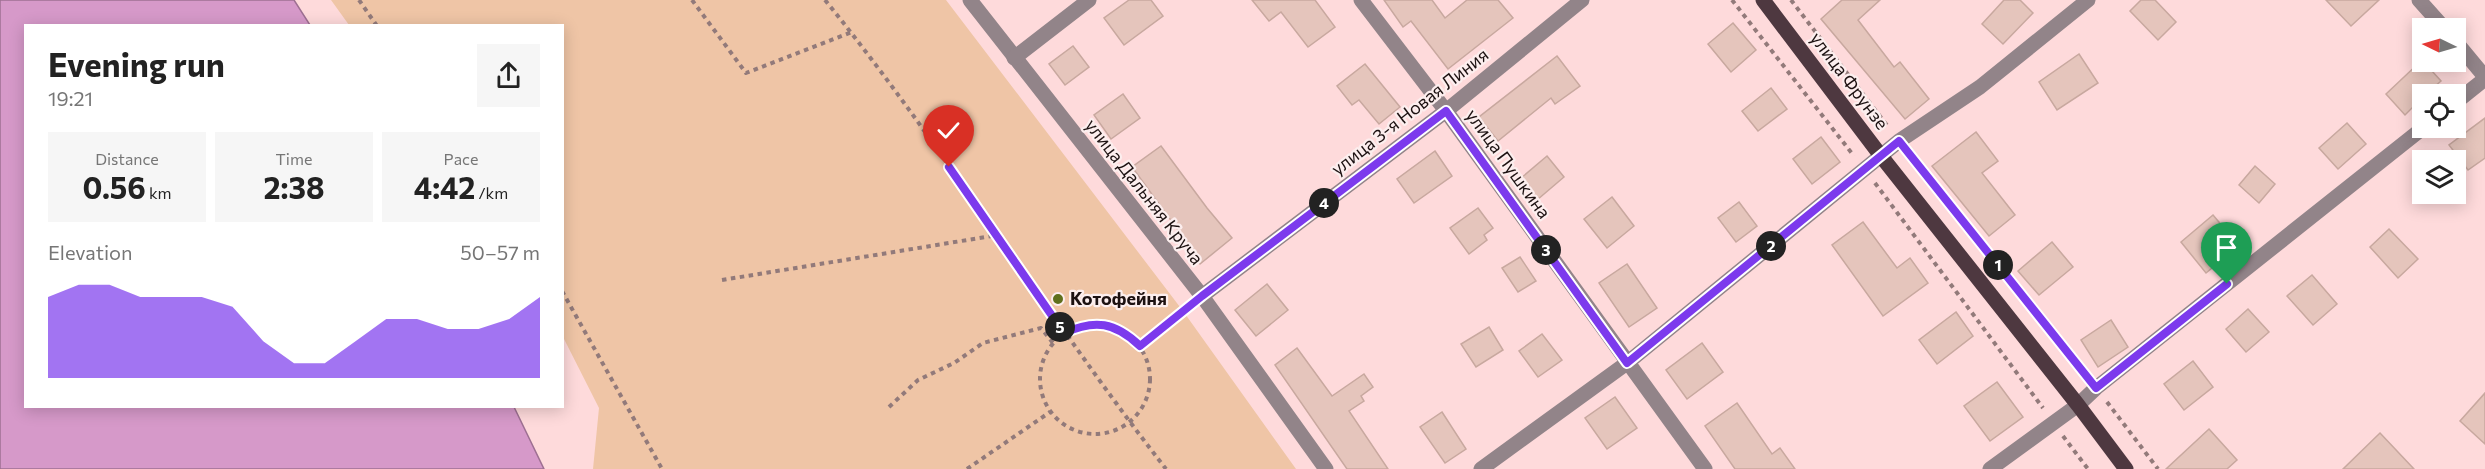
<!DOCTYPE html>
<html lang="en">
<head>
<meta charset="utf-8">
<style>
	body { margin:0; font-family:Commissioner,sans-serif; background:#f6f6f6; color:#222; height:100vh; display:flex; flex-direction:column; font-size:22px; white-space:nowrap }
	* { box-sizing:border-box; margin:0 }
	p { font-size:20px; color:#767676 }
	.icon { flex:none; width:33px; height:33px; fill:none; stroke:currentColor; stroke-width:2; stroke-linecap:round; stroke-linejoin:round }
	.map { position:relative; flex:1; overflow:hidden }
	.side { position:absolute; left:24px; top:24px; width:540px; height:384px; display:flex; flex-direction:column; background:#fff; border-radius:0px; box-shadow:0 3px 15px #0003 }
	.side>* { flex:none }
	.needle { width:39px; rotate:275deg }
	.controls { position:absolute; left:2412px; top:18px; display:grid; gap:12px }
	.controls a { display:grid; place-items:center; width:54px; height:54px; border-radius:0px; background:#fff; box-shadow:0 3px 15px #0003; font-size:30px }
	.pin { position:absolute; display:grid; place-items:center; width:51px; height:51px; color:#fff; margin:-62px -26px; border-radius:50% 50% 50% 0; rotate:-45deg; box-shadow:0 0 6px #0007 }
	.pin .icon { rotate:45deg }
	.km { position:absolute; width:30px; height:30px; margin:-15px; border-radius:50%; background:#222; color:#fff; font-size:16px; line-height:30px; text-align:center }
	.round { display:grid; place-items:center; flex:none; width:63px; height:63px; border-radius:0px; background:#f6f6f6 }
	.summary { display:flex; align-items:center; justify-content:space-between; height:102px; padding:0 24px }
	h1 { font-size:33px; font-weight:700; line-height:45px }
	.figures { display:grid; grid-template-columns:repeat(3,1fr); gap:9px; height:102px; padding:6px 24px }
	.figures div { display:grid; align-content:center; border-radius:0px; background:#f6f6f6; text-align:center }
	.figures b { font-size:30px; font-weight:700 }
	.figures small { font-size:16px; font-weight:400 }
	.figures p { font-size:16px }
	.chart { height:168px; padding:12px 24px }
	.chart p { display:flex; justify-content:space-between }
	.chart svg { width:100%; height:108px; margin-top:6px; fill:#7c3aed; opacity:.7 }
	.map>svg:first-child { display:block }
</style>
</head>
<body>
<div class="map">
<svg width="2485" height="469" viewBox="0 0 2485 469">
	<rect width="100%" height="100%" fill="#fedadb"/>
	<path fill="#efc5a6" d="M331 0H946L1183 311 1296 469H593L599 408 563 337 562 26 349 25Z"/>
	<path fill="#d699c9" stroke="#9e7092" stroke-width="1.5" d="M0 0H294L310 25 26 26V406L514 407 544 469H0Z"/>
	<g fill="#e5c5bc" stroke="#c8a89f" stroke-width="1.5">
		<path d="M1129 0H1151L1163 16 1124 45 1104 18Z"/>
		<path d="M1252 0H1315L1335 27 1308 47 1281 12 1269 21Z"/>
		<path d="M1384 0H1432L1445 18 1467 0H1498L1513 18 1448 69 1411 21 1403 27Z"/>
		<path d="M1842 0H1880L1858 20 1894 67 1900 62 1929 99 1905 119 1821 19Z"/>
		<path d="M2004 0H2020L2033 13 2003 44 1982 24Z"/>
		<path d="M2141 0H2155L2176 22 2158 40 2130 11Z"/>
		<path d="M2326 0H2379L2351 26Z"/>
		<path d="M1733 23 1756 50 1731 72 1708 44Z"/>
		<path d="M1073 46 1089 67 1065 85 1049 64Z"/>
		<path d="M2079 54 2098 83 2057 110 2039 82Z"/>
		<path d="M1557 56 1580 86 1555 104 1551 98 1498 141 1479 117Z"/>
		<path d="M2422 60 2441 81 2426 94H2422V98L2405 115 2386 94Z"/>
		<path d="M1365 64 1400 107 1379 124 1359 100 1352 105 1337 86Z"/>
		<path d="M1771 88 1787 109 1758 131 1742 111Z"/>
		<path d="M1123 94 1140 118 1111 139 1094 115Z"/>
		<path d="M2485 118V158L2468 170 2449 145Z"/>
		<path d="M2347 123 2366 144 2338 169 2319 148Z"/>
		<path d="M1976 132 1998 161 1982 173 2015 215 1989 236 1932 166Z"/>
		<path d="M1821 137 1840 162 1812 184 1793 159Z"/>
		<path d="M1161 146 1207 208 1232 238 1200 264 1176 233 1178 230 1132 167Z"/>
		<path d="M1435 151 1452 176 1414 203 1397 179Z"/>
		<path d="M1547 156 1564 177 1537 200 1520 179Z"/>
		<path d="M2255 166 2275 184 2259 203 2239 185Z"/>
		<path d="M1612 197 1634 226 1607 248 1584 219Z"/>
		<path d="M1739 202 1757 226 1736 242 1718 218Z"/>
		<path d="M1478 208 1493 228 1484 235 1487 240 1469 254 1450 228Z"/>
		<path d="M2213 215 2239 246 2206 273 2181 242Z"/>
		<path d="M1863 222 1897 268 1910 258 1928 283 1883 316 1832 245Z"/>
		<path d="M2389 229 2418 259 2398 278 2370 247Z"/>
		<path d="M2052 242 2073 267 2039 295 2018 271Z"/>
		<path d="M1520 257 1536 281 1518 292 1502 268Z"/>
		<path d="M1627 264 1657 308 1629 327 1599 283Z"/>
		<path d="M2312 275 2337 304 2313 325 2287 296Z"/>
		<path d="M1267 284 1288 310 1256 336 1235 310Z"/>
		<path d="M2248 309 2269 332 2246 352 2226 329Z"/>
		<path d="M1956 312 1973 336 1937 364 1919 340Z"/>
		<path d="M2111 320 2128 347 2098 367 2081 340Z"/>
		<path d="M1489 327 1503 350 1476 367 1461 344Z"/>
		<path d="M1542 334 1562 360 1538 377 1519 351Z"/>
		<path d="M1702 343 1723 372 1687 399 1666 370Z"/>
		<path d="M1297 348 1332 396 1364 374 1373 387 1361 396 1364 401 1349 411 1388 469H1347L1275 365Z"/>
		<path d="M2193 361 2213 387 2184 410 2164 384Z"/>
		<path d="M1997 382 2023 417 1990 441 1964 406Z"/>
		<path d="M2485 393V444L2460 421Z"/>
		<path d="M1615 397 1637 428 1607 449 1585 418Z"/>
		<path d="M1737 403 1772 454 1780 448 1795 469H1735L1705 426Z"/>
		<path d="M1442 412 1466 449 1445 463 1420 427Z"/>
		<path d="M2209 429 2237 460 2227 469H2166Z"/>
		<path d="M2380 433 2414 469H2343Z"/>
	</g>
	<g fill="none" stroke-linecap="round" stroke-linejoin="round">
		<g stroke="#927a7a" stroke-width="4" stroke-dasharray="4.5 4.5" stroke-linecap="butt">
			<path d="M359 0 377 26"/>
			<path d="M692 0 746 73 852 32"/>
			<path d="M825 0C947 150 1047 317 1166 469"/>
			<path d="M1732 0 1854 156"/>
			<path d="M1791 0 1889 128"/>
			<path d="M1909 153 2085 375"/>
			<path d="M1875 183 2043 408"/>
			<path d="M722 280 998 235"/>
			<path d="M562 291 662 469"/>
			<circle cx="1095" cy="379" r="55"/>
			<path d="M1140 346 1188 307"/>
			<path d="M2107 402 2158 469"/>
			<path d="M889 407 918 380 954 363 983 343 1041 328 1053 343"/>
			<path d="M2063 436 2088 469"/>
			<path d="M967 469 1050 412"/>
		</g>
		<g stroke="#928489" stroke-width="15">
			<path d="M970 0 1202 296 1326 469"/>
			<path d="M1361 0 1446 111 1705 469"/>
			<path d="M2419 0 2444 28"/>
			<path d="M2456 42 2485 77"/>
			<path d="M1014 58 1089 0"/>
			<path d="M2456 102 2485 79"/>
			<path d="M1202 296 1446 111 1582 0"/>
			<path d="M1481 469 1627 363 1899 141 1980 87 2088 0"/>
			<path d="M1990 469 2078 405 2096 388 2423 128"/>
		</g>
		<path stroke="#4e3840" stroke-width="15" d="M1763 0 1881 156 2078 405 2126 469"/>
	</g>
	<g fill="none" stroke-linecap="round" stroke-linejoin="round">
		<defs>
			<path id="route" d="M949 167 1064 333C1095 319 1115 322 1140 346L1202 296 1446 111 1627 363 1899 141 2096 388 2227 284"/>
		</defs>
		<use href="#route" stroke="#fff" stroke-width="12"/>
		<use href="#route" stroke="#7c3aed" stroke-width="8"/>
	</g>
	<circle fill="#60701d" stroke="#fceeee" stroke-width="2" cx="1058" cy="299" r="6"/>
	<g text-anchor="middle" stroke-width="4.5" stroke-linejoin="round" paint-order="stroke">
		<g font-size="18" fill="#1c1111" stroke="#fceeee">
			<text transform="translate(1849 81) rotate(53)" y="6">улица Фрунзе</text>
			<text transform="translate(1410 112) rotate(-38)" y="6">улица 3-я Новая Линия</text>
			<text transform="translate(1508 164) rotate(54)" y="6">улица Пушкина</text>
			<text transform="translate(1144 192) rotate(52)" y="6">улица Дальняя Круча</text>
		</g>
		<g font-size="18" font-weight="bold" fill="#1c1111" stroke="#fceeee" text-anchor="start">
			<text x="1070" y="305">Котофейня</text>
		</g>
	</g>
</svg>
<div class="controls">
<a><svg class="needle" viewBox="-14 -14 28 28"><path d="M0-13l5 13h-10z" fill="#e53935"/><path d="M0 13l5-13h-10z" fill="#767676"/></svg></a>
<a><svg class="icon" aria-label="locate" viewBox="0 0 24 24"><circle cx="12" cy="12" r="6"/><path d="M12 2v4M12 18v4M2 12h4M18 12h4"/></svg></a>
<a><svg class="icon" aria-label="layers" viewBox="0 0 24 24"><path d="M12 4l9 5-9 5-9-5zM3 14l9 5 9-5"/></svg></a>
</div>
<div class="pin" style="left:2227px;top:284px;background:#1e9e55"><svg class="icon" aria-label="arrive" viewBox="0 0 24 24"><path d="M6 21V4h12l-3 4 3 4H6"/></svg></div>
<div class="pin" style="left:949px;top:167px;background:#d93025"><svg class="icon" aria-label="check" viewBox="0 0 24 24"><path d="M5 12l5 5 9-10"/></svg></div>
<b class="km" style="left:1998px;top:265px">1</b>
<b class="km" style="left:1771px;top:246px">2</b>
<b class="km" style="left:1546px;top:250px">3</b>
<b class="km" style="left:1324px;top:203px">4</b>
<b class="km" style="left:1060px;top:327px">5</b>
<section class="side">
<div class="summary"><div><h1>Evening run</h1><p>19:21</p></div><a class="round"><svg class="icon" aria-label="share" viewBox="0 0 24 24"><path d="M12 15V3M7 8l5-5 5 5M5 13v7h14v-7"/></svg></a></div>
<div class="figures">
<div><p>Distance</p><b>0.56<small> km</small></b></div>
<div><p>Time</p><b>2:38</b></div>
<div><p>Pace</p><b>4:42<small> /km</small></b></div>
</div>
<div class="chart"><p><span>Elevation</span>50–57 m</p>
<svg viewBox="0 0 160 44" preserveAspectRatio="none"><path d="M0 44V11L10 6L20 6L30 11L40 11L50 11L60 15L70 29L80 38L90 38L100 29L110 20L120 20L130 24L140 24L150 20L160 11V44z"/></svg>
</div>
</section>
</div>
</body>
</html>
